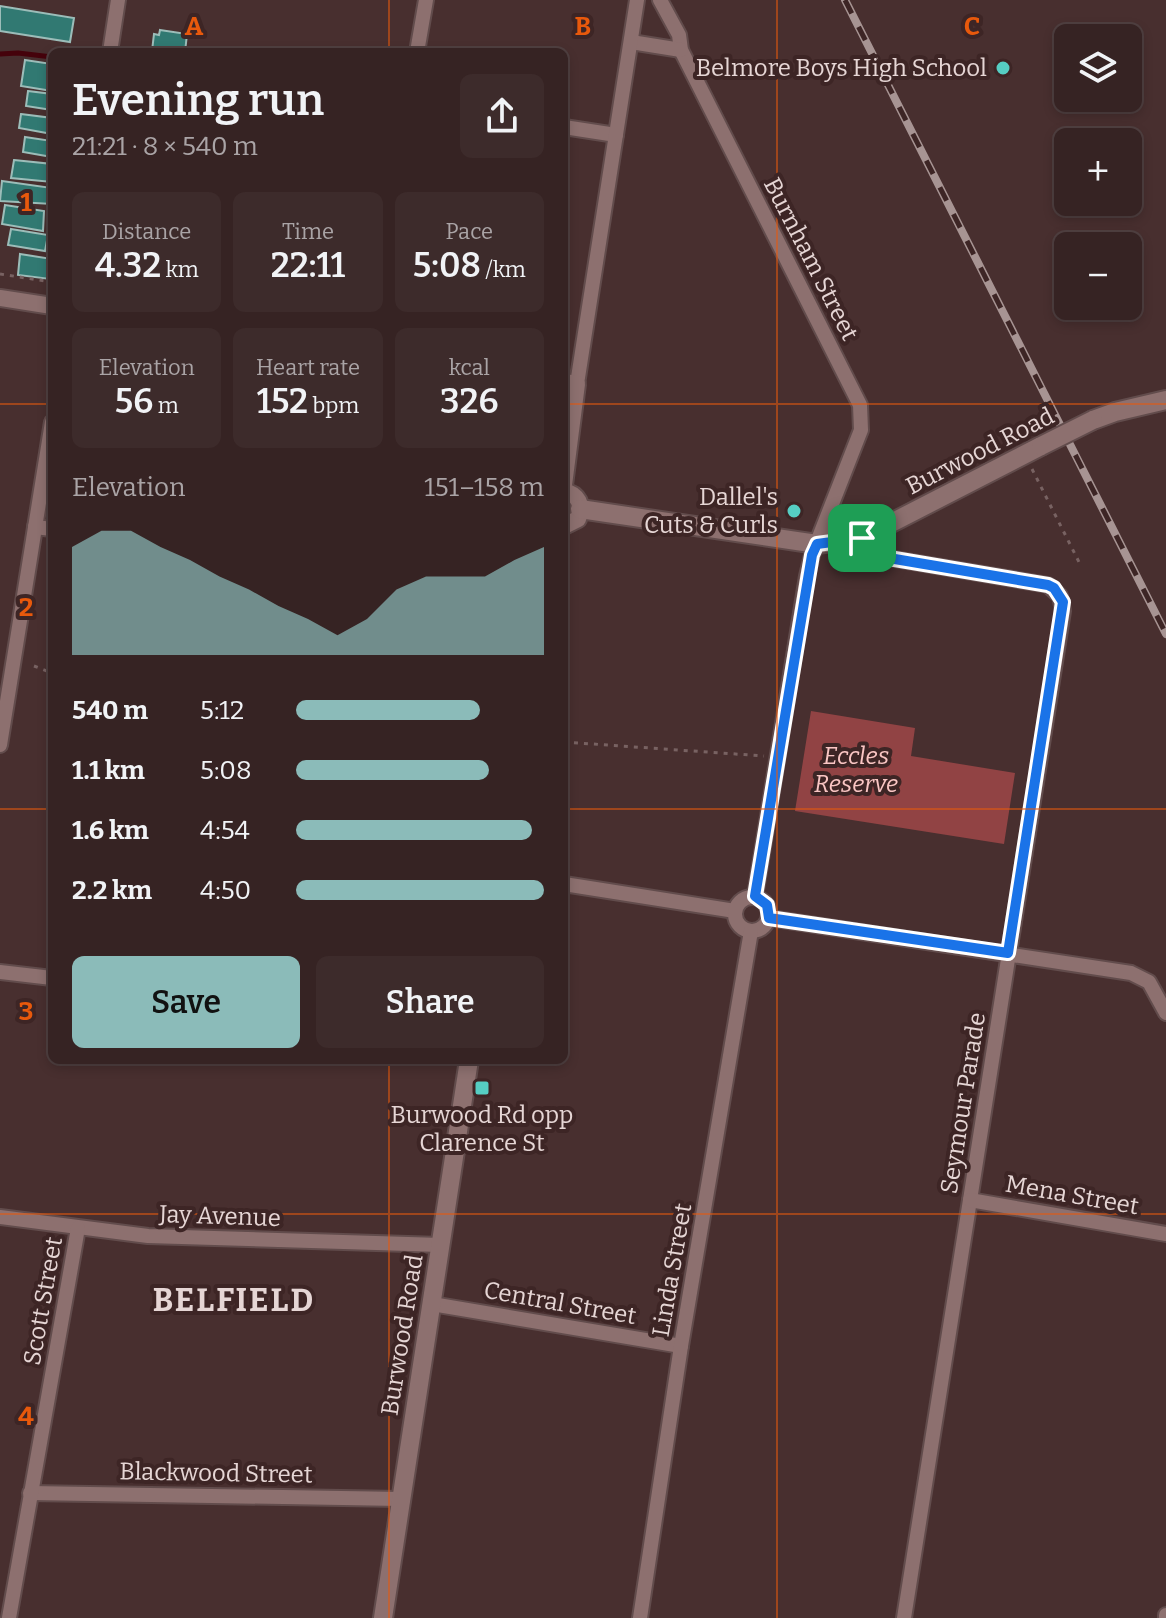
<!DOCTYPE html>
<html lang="en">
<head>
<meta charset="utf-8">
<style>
	body { margin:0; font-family:Bitter,serif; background:#3d2b2b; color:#f1f3f6; height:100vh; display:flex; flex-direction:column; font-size:30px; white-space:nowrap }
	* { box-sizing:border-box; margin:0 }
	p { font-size:26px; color:#aaa4a6 }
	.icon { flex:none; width:44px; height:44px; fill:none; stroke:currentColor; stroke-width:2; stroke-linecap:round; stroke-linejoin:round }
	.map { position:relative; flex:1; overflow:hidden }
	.side { position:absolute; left:48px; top:48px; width:520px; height:1016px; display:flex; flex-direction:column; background:#362323; border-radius:12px; box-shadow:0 4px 12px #0003,0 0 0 2px #504041 }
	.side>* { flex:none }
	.fabs { position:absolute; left:1054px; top:24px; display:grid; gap:16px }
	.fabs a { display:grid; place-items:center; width:88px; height:88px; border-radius:12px; background:#362323; box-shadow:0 4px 12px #0003,0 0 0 2px #504041; font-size:40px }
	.pin { position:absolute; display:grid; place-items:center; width:68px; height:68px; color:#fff; margin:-34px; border-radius:16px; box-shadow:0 4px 12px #0006 }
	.round { display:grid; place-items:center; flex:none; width:84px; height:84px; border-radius:12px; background:#3d2b2b }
	.overview { display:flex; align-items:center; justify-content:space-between; height:136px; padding:0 24px }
	h1 { font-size:44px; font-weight:600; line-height:60px }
	.stats { display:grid; grid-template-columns:repeat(3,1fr); gap:12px; height:136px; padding:8px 24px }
	.stats div { display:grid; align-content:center; border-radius:12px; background:#3d2b2b; text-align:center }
	.stats b { font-size:34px; font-weight:600 }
	.stats small { font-size:22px; font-weight:400 }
	.stats p { font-size:22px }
	.chart { height:224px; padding:16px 24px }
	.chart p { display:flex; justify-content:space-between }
	.chart svg { width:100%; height:144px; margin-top:8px; fill:#8bbbb9; opacity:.7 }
	.primary-button { display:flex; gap:16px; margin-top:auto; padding:16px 24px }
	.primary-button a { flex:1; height:92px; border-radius:12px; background:#8bbbb9; color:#111; font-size:32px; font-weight:600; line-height:92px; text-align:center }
	.primary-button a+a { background:#3d2b2b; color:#f1f3f6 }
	ul { padding:0 24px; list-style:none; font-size:26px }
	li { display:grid; grid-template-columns:128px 96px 1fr; align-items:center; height:60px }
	li i { height:20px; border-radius:10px; background:#8bbbb9 }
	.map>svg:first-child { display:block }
</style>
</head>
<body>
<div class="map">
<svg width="1166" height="1618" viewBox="0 0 1166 1618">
	<rect width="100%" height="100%" fill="#482f2f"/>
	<path fill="#914344" d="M811 711 915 728 911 756 1015 773 1004 844 795 811Z"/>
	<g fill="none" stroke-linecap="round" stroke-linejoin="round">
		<path stroke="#45020b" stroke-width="5" d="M0 54 18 53 52 57"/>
	</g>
	<g fill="#317972" stroke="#9cbdb9" stroke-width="2">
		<path d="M0 6 74 18 70 42 0 31Z"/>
		<path d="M160 30 187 34 185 52 152 51 154 34 159 35Z"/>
		<path d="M25 60 52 64V91L21 86Z"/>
		<path d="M28 91 52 94V110L26 106Z"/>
		<path d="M21 114 52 118V134L19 128Z"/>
		<path d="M25 137 52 141V157L23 152Z"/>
		<path d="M14 160 52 164V182L11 178Z"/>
		<path d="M2 181 52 188V204L0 201Z"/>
		<path d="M5 205 44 211 43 231 2 224Z"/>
		<path d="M11 229 48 235 45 251 8 245Z"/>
		<path d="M20 254 52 259 50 279 18 275Z"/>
	</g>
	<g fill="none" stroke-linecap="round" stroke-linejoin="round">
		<defs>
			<g id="minor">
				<path d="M660 0 679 35 681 50 860 405 861 430 812 555 807 576 755 896"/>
				<path d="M631 42 681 50"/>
				<path d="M110 52 118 0"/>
				<path d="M417 52 426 0"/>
				<path d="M564 127 616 135"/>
				<path d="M577 384 637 0"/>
				<path d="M35 527 52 529"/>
				<path d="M862 538 877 556 1048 585 1060 596 1063 611 904 1618"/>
				<path d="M0 745 52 422"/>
				<path d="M564 884 735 911"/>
				<circle cx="752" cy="914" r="17"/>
				<path d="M769 918 1131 973 1149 982 1166 1013"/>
				<path d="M0 972 52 978"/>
				<path d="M970 1200 1166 1234"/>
				<path d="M0 1217 148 1236 441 1245"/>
				<path d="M432 1304 681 1346"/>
				<path d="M30 1493 401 1499"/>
				<path d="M9 1618 78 1228"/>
				<path d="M640 1618 681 1346 751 931"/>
				<path d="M1166 1618V1615"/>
			</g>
			<g id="tertiary">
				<path d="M0 298 52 306"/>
				<path d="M564 382 577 384 564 485"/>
				<path d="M564 491C578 494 584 505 578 519L564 526"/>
			</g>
			<g id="secondary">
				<path d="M1093 420 1115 412 1166 400"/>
				<path d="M580 509 817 544 862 538 1041 446"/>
				<path d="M383 1618 469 1060"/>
			</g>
		</defs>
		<use href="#minor" stroke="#624c4c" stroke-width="18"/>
		<use href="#tertiary" stroke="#624c4c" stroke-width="20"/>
		<use href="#secondary" stroke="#624c4c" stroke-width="22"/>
		<g stroke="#786262" stroke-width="3" stroke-dasharray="4 6" stroke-linecap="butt">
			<path d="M0 274 52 282"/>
			<path d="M1032 469 1081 566"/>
			<path d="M34 666 52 673"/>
			<path d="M564 742 764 756"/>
		</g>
		<use href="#minor" stroke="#8d706f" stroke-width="14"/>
		<use href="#tertiary" stroke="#8d706f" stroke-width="16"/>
		<use href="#secondary" stroke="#8d706f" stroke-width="18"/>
		<defs>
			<path id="rail" d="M845 0 1166 634"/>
		</defs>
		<use href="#rail" stroke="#a79493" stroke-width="8"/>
		<use href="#rail" stroke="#3d2525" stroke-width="5" stroke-dasharray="15" stroke-linecap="butt"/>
		<defs>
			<path id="secondary-bridge" d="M1041 446 1093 420"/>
		</defs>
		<use href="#secondary-bridge" stroke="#624c4c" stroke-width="22" stroke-linecap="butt"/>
		<use href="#secondary-bridge" stroke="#8d706f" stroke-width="18"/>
	</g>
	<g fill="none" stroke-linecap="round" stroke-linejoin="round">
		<defs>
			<path id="route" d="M862 538 873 554 877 556 1048 585 1054 588 1063 602 1008 953 769 918 767 905 755 896 812 555 817 544Z"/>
		</defs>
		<use href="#route" stroke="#fff" stroke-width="16"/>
		<use href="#route" stroke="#1a73e8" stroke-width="10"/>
	</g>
	<path fill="none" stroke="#e8590c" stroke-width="2" stroke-opacity="0.55" d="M389 0V52M777 0V1618M0 404H52M564 404H1166M0 809H52M564 809H1166M389 1060V1618M0 1214H1166"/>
	<g fill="#56cec3" stroke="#3d2525" stroke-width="3">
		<circle cx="1003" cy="68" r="8"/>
		<circle cx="794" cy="511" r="8"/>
		<rect x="474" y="1080" width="16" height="16" rx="4"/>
	</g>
	<g text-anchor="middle" stroke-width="8" stroke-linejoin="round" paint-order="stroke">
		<g font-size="24" fill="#e6d6d5" stroke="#3d2525" text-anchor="end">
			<text x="987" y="76">Belmore Boys High School</text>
			<text x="778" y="505">Dallel's<tspan x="778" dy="28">Cuts &amp; Curls</tspan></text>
			<text x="482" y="1123" text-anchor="middle">Burwood Rd opp<tspan x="482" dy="28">Clarence St</tspan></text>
		</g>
		<g font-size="24" fill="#e6d6d5" stroke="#3d2525">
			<text transform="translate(811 259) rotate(63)" y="8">Burnham Street</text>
			<text transform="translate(980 451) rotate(-27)" y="8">Burwood Road</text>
			<text transform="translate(963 1103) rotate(-81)" y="8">Seymour Parade</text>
			<text transform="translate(1072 1195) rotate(10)" y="8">Mena Street</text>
			<text transform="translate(220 1216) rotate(2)" y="8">Jay Avenue</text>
			<text transform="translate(672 1270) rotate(-80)" y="8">Linda Street</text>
			<text transform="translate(43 1301) rotate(-80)" y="8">Scott Street</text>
			<text transform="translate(560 1303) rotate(10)" y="8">Central Street</text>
			<text transform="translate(402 1335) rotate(-81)" y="8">Burwood Road</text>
			<text transform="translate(216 1473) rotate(1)" y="8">Blackwood Street</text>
		</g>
		<g font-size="24" font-style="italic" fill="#fac6c4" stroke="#3d2525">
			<text x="856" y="764">Eccles<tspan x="856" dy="28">Reserve</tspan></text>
		</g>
		<g font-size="32" font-weight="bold" letter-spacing="2" fill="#e6d6d5" stroke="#3d2525">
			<text x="234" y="1311">BELFIELD</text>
		</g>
	</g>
	<g font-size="26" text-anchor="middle" font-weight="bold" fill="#e8590c" stroke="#3d2525" stroke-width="8" stroke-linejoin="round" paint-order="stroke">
		<text x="194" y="35">A</text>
		<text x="583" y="35">B</text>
		<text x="972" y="35">C</text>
		<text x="26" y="211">1</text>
		<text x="26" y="616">2</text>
		<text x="26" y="1020">3</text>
		<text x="26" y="1425">4</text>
	</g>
</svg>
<div class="fabs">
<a><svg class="icon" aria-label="layers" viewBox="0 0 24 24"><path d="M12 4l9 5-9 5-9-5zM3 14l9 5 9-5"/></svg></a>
<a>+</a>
<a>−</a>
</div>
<div class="pin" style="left:862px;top:538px;background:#1e9e55"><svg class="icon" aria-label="arrive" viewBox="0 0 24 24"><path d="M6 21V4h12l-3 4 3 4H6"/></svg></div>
<section class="side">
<div class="overview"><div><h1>Evening run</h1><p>21:21 · 8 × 540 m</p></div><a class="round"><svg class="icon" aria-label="share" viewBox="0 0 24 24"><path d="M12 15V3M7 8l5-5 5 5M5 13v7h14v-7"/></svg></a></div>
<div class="stats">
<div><p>Distance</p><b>4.32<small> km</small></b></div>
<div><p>Time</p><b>22:11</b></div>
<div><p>Pace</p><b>5:08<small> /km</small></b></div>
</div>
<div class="stats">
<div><p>Elevation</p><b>56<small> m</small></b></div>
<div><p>Heart rate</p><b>152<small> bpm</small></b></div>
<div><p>kcal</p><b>326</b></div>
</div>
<div class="chart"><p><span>Elevation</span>151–158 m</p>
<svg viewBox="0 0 160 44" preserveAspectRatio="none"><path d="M0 44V11L10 6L20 6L30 11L40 15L50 20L60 24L70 29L80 33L90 38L100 33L110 24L120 20L130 20L140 20L150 15L160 11V44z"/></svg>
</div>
<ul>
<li><b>540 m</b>5:12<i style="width:74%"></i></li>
<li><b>1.1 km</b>5:08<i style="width:78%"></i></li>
<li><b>1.6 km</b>4:54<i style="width:95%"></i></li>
<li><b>2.2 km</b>4:50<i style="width:100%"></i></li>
</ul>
<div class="primary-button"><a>Save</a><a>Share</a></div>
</section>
</div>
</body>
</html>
